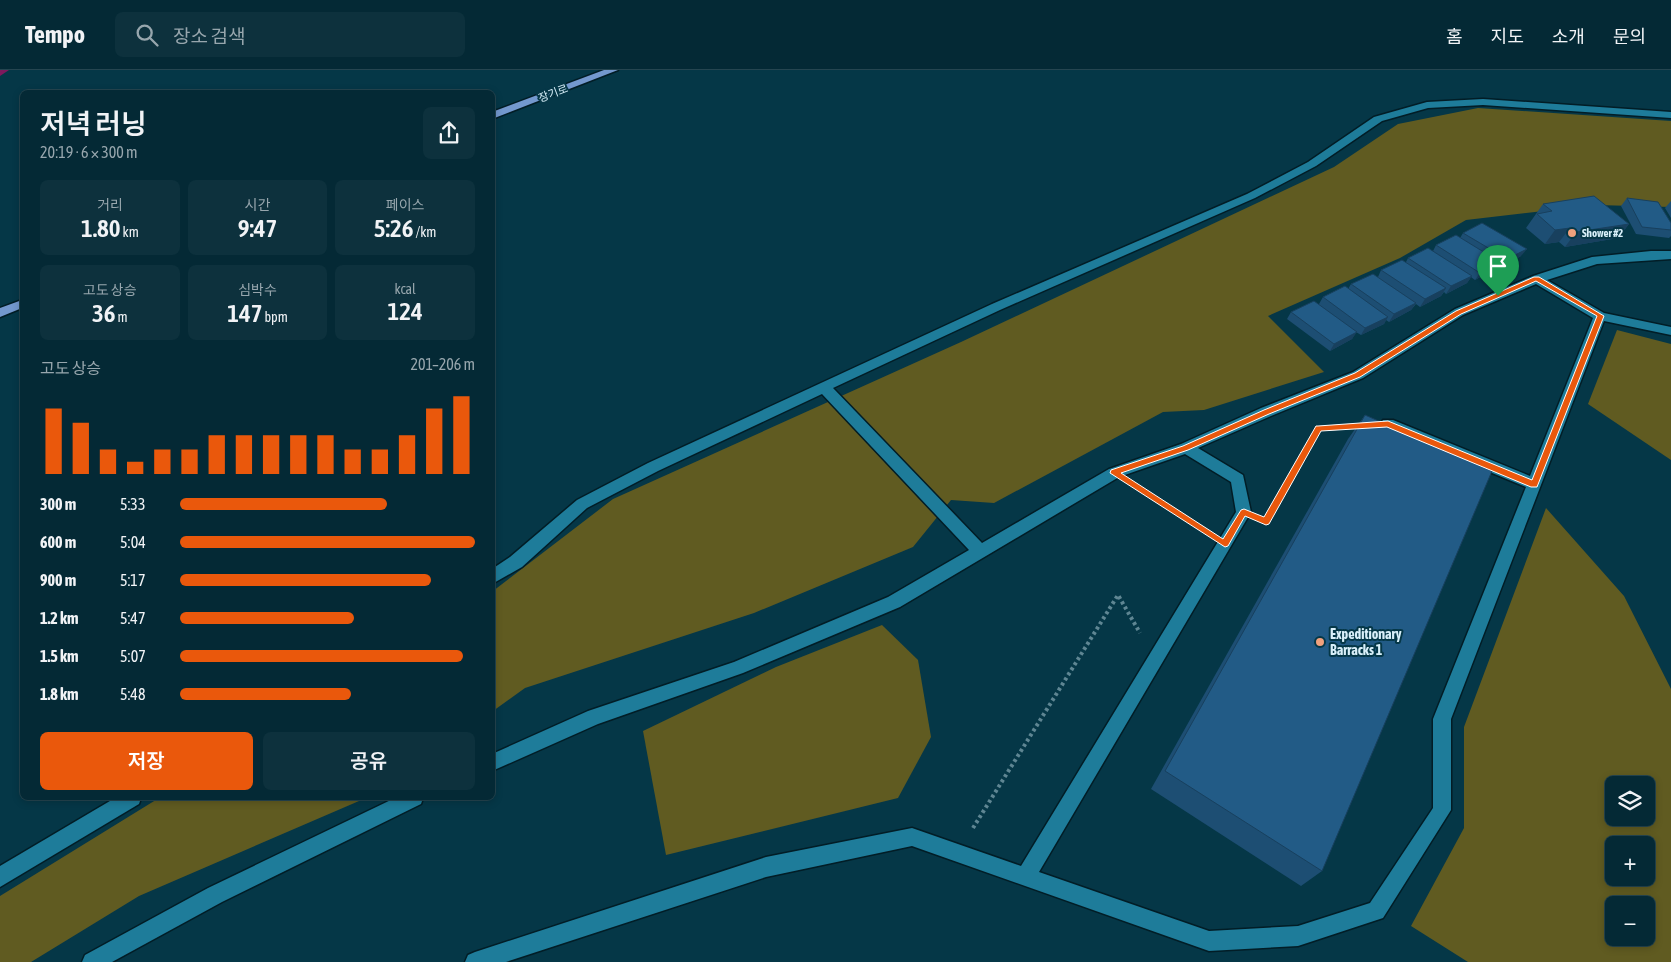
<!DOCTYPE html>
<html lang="ko">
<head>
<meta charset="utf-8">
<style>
	body { margin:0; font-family:"Asap Condensed","Noto Sans KR",sans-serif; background:#0d313d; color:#f1f3f6; height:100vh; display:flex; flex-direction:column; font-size:19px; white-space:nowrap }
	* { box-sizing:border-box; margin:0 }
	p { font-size:16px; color:#97a6ad }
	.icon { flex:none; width:28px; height:28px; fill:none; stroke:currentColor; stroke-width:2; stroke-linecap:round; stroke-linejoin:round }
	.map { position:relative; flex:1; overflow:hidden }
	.sheet { position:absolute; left:20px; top:20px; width:475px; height:710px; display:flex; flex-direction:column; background:#042935; border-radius:8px; box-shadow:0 2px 8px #0003,0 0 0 1px #254550 }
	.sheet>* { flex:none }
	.controls { position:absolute; left:1605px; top:706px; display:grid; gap:10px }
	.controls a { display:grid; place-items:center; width:50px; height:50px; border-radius:8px; background:#042935; box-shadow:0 2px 8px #0003,0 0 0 1px #254550; font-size:25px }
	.pin { position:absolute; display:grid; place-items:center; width:42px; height:42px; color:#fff; margin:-51px -21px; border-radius:50% 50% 50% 0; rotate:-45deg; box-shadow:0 0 5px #0007 }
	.pin .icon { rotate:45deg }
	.round { display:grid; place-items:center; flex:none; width:52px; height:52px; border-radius:8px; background:#0d313d }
	.head { display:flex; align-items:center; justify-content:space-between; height:85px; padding:0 20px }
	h1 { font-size:28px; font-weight:600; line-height:38px }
	.figures { display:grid; grid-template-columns:repeat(3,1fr); gap:8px; height:85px; padding:5px 20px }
	.figures div { display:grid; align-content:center; border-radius:8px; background:#0d313d; text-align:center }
	.figures b { font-size:25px; font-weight:600 }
	.figures small { font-size:14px; font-weight:400 }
	.figures p { font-size:14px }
	.chart { height:140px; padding:10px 20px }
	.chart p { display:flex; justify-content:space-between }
	.chart svg { width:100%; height:90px; margin-top:5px; stroke:#ea580c; stroke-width:6 }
	.primary-button { display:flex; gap:10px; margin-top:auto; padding:10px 20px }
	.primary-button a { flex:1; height:58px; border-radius:8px; background:#ea580c; color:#fff; font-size:20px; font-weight:600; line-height:58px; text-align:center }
	.primary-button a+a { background:#0d313d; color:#f1f3f6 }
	ul { padding:0 20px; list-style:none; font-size:16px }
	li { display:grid; grid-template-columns:80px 60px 1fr; align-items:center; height:38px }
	li i { height:12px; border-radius:6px; background:#ea580c }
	header { display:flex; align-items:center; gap:30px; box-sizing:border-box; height:70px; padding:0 25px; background:#042935; border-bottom:1px solid #254550 }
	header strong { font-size:24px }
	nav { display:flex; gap:28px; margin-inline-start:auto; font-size:18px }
	.search { width:350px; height:45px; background:#0d313d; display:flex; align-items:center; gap:12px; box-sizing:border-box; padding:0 18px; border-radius:8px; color:#97a6ad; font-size:19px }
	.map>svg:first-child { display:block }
</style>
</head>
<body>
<header>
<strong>Tempo</strong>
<div class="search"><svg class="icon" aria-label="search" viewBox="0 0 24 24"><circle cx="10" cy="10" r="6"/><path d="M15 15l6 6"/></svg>장소 검색</div>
<nav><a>홈</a><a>지도</a><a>소개</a><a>문의</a></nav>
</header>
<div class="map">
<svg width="1671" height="892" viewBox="0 0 1671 892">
	<rect width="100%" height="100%" fill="#053747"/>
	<g fill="#605b21" fill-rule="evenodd">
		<path d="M1478 38 1671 51V137L1596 135 1466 150 1400 188 1268 246 1324 302 1204 340 1163 342 994 433 951 430 913 477 754 543 525 618 493 641V521L613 429 961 272 1334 97 1398 54Z"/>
		<path d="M1617 260 1671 274V390L1588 334Z"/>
		<path d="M1546 438 1624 526 1671 619V892H1468L1411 856 1464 758V657ZM1614 715H1646V748H1614ZM1614 775H1646V808H1614ZM1614 835H1646V868H1614Z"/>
		<path d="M882 555 918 590 931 667 898 728 666 785 643 661 776 597Z"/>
		<path d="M159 728H366L139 826 31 892H0V826Z"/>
	</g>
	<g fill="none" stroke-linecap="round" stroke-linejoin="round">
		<path fill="#7e195d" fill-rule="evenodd" d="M0 0H9L0 6Z"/>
		<defs>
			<g id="minor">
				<path d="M1483 29 1671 42V48L1483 35 1428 38 1382 51 1316 96 1255 128 1000 240 833 318 982 473 1109 399 1181 374 1261 338 1353 302 1455 239 1533 206 1592 187 1651 181H1671V189L1597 194 1547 210 1604 243 1671 257V265L1604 251 1451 649V740L1383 848 1298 876 1209 881 912 776 766 807 506 892H465L468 885 475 882 766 787 912 758 1021 796 1236 442 1231 412 1185 384 1119 407 900 537 743 603 598 654 492 701V684L588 641 734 592 888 527 969 480 822 324 658 401 587 438 522 497 492 514V499L510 487 577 430 648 393 992 234 1247 124 1308 92 1374 47 1427 32ZM1536 214 1593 248 1530 406 1393 350H1383L1381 354 1383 358 1526 417 1433 649V738L1370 833 1298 856 1209 861 1039 802 1251 442 1243 405 1198 378 1271 346 1363 308 1463 245Z"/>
				<path d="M115 728H141L139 734 0 817V796Z"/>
				<path d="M395 728H423L421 734 222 832 112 892H82L85 885 208 818Z"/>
			</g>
			<g id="major">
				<path d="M604 0H618L492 49V42Z"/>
				<path d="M22 230V238L0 247V238Z"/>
			</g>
		</defs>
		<use href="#minor" stroke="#021d26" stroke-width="3"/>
		<use href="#major" stroke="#021d26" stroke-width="3"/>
		<g stroke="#5f8693" stroke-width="3" stroke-dasharray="2.5 2.5" stroke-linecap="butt">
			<path d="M1141 420 1203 460"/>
			<path d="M1269 445 1318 358 1360 356"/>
		</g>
		<path stroke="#5f8693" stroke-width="4" stroke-dasharray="3 3" stroke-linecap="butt" d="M973 758 1118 525 1140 563"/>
		<use href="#minor" fill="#1e7c9a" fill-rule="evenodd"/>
		<use href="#major" fill="#7398ce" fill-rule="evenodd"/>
	</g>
	<g fill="#1d4e73">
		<path d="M1627 128 1671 153V166L1669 168 1636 164 1621 136Z"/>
		<path d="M1671 131V148L1665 138Z"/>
		<path d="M1543 134 1629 154 1618 168 1565 177 1559 172 1545 174 1526 158Z"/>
		<path d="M1463 163 1521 186 1502 197 1498 194 1494 199 1475 210 1471 207 1467 213 1446 224 1444 222 1441 226 1420 237 1416 234 1411 240 1389 252 1386 250 1384 254 1361 265 1356 262 1352 269 1330 281 1287 249 1291 242 1319 234 1323 227 1348 219 1351 214 1378 207 1381 200 1406 192 1408 188 1433 181 1436 175 1460 168Z"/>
		<path d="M1365 345 1322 801 1301 816 1151 719 1348 369Z"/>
	</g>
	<g fill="#18405e">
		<path d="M1629 154 1618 168 1565 177 1576 162Z"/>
		<path d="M1570 158 1559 172 1545 174 1555 160Z"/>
		<path d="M1527 179 1521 186 1502 197 1507 189Z"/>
		<path d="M1500 192 1494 199 1475 210 1480 203Z"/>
		<path d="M1472 206 1467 213 1446 224 1451 216Z"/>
		<path d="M1446 218 1441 226 1420 237 1425 229Z"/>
		<path d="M1416 233 1411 240 1389 252 1394 244Z"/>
		<path d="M1388 247 1384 254 1361 265 1365 258Z"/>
		<path d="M1357 262 1352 269 1330 281 1334 274Z"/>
	</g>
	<g fill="#225b86" stroke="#18405e">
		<path d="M1594 126 1629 154 1576 162 1570 158 1555 160 1537 144 1552 141 1543 134Z"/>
		<path d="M1627 128 1658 132 1671 153V160L1642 157Z"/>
		<path d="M1482 153 1527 179 1507 189 1463 163Z"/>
		<path d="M1456 165 1500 192 1480 203 1436 175Z"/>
		<path d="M1428 178 1472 206 1451 216 1408 188Z"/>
		<path d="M1402 190 1446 218 1425 229 1381 200Z"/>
		<path d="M1373 204 1416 233 1394 244 1351 214Z"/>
		<path d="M1345 216 1388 247 1365 258 1323 227Z"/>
		<path d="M1314 231 1357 262 1334 274 1291 242Z"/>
		<path d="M1365 345 1492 401 1322 801 1165 701Z"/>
	</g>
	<path fill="#ea580c" stroke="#fff" fill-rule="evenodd" d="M1534 207H1539L1604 246 1537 417H1531L1387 357 1321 361 1269 454 1266 455 1245 446 1228 476 1225 477 1110 403 1111 400 1183 376 1264 340 1355 303 1456 241ZM1536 211 1597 246 1532 410 1388 351 1318 356H1316L1264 447 1244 439 1241 440 1223 469 1121 403 1188 380 1269 344 1360 307 1461 244Z"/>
	<g fill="#f1a17d" stroke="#053747" stroke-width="2">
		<circle cx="1572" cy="163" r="5"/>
		<circle cx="1320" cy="572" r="5"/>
	</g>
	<g text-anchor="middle" stroke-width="4" stroke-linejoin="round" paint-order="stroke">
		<g font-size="11" fill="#d9f0fa" stroke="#053747">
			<text transform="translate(553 23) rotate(-21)" y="4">장기로</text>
		</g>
		<g font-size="11" font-weight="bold" fill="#d9f0fa" stroke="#053747" text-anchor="start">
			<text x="1582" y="167">Shower #2</text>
		</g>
		<g font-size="14" font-weight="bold" fill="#d9f0fa" stroke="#053747" text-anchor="start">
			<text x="1330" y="569">Expeditionary<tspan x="1330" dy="16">Barracks 1</tspan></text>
		</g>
	</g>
</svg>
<div class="controls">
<a><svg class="icon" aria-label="layers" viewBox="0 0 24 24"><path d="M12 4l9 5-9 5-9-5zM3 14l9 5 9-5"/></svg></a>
<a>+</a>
<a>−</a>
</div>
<div class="pin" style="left:1498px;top:226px;background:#1e9e55"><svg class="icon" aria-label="arrive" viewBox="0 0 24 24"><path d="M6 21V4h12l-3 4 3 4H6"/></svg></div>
<section class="sheet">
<div class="head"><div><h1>저녁 러닝</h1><p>20:19 · 6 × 300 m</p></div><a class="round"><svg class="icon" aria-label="share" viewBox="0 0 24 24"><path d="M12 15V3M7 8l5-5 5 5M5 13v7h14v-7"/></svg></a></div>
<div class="figures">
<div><p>거리</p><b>1.80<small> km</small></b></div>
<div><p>시간</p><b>9:47</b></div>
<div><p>페이스</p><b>5:26<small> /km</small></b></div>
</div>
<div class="figures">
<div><p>고도 상승</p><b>36<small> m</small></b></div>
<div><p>심박수</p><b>147<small> bpm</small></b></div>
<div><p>kcal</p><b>124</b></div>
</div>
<div class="chart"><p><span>고도 상승</span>201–206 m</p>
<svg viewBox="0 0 160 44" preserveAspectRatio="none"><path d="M5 44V12M15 44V19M25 44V32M35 44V38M45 44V32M55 44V32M65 44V25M75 44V25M85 44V25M95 44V25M105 44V25M115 44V32M125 44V32M135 44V25M145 44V12M155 44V6"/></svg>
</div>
<ul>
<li><b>300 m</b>5:33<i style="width:70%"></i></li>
<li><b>600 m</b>5:04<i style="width:100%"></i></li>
<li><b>900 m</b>5:17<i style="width:85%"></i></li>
<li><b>1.2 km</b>5:47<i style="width:59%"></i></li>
<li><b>1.5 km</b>5:07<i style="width:96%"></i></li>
<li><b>1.8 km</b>5:48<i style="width:58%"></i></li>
</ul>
<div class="primary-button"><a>저장</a><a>공유</a></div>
</section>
</div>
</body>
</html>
